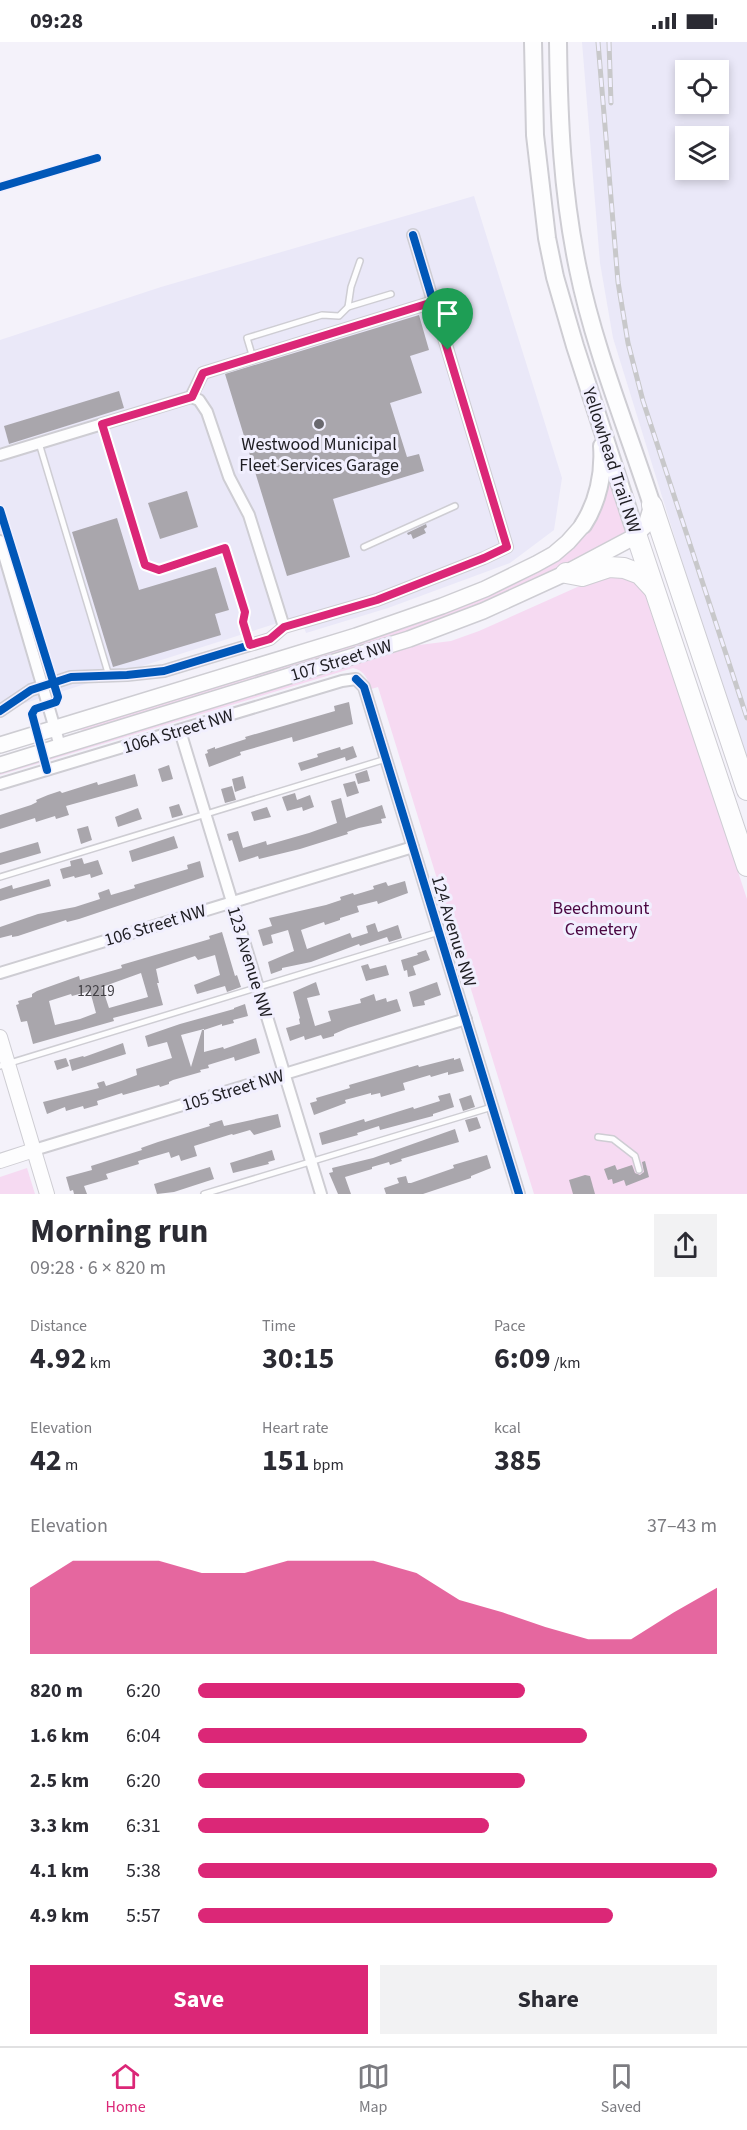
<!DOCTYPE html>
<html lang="en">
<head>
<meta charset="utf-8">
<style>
	body { margin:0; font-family:"Source Sans 3",sans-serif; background:#f2f2f3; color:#2b2b33; height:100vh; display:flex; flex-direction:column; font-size:22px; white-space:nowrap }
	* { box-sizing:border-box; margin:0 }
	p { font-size:20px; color:#7c7c81 }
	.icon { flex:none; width:33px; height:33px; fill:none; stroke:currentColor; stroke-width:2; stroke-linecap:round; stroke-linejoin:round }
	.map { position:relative; height:1152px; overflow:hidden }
	.side { display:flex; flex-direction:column; background:#fff; flex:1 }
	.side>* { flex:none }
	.controls { position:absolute; left:675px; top:18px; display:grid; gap:12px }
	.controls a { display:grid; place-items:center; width:54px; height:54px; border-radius:0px; background:#fff; box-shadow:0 3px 9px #0003; font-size:30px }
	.pin { position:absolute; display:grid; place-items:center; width:51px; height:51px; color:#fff; margin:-62px -26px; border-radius:50% 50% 50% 0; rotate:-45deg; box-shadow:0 0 6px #0007 }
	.pin .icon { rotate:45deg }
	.round { display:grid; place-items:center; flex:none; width:63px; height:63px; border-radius:0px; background:#f2f2f3 }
	.headline { display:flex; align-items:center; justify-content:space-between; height:102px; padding:0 30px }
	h1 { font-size:33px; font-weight:700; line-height:45px }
	.stats { display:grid; grid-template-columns:repeat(3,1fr); gap:9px; height:102px; padding:6px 30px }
	.stats div { display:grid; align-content:center }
	.stats b { font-size:30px; font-weight:700 }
	.stats small { font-size:16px; font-weight:400 }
	.stats p { font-size:16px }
	.chart { height:168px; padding:12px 30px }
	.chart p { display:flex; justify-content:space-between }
	.chart svg { width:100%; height:108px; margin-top:6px; fill:#db2777; opacity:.7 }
	.button { display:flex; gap:12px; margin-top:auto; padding:12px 30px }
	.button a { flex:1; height:69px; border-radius:0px; background:#db2777; color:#fff; font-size:24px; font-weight:700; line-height:69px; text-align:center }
	.button a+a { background:#f2f2f3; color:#2b2b33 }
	ul { padding:0 30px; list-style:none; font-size:20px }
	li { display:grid; grid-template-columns:96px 72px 1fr; align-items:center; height:45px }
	li i { height:15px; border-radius:8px; background:#db2777 }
	.status { display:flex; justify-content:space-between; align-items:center; height:42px; padding:0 30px; background:#fff; direction:ltr }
	.status svg { height:16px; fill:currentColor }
	.menu { display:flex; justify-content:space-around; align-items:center; height:84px; border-top:2px solid #e1e1e2; background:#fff; font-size:16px; color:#7c7c81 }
	.menu a { display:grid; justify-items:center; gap:3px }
	.menu .on { color:#db2777 }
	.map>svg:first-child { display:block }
</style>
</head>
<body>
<div class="status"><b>09:28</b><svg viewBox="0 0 49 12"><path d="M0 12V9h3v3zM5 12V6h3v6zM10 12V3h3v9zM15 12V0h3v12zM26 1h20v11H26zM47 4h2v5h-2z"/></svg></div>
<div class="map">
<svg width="747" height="1152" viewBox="0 0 747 1152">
	<rect width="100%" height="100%" fill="#f4f2fa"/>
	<g fill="#eae8f8" fill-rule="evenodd">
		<path d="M582 0H747V716L691 548 613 296 600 221ZM686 28H718V62H686ZM686 94H718V128H686Z"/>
		<path d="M474 154 562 436 554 488 510 521 388 566 306 591 300 574 0 669V298L161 245Z"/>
	</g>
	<g fill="#f6daf2">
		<path d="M608 435H611L627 485 626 490 619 496 530 540 426 584 90 688H77L78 685 491 551 542 528 557 517Z"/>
		<path d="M602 534 630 535 644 546 747 857V1152H534L378 645 371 647C367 636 365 629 353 626L0 733V729L369 616 411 604 451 599 479 589Z"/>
		<path d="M27 1126 35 1152H0V1135Z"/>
	</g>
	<g fill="#a9a6ac" fill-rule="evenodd">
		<path d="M419 273 429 308 410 314 422 351 390 361 407 415 419 412 424 429 333 457 350 515 287 534 225 332Z"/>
		<path d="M119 349 124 366 9 402 4 384Z"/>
		<path d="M187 449 198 485 160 497 148 461Z"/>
		<path d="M117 476 139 548 216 525 229 568 215 572 221 593 113 625 72 490Z"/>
		<path d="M426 482 427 485 424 487 426 491 413 497 411 492 408 493 407 491Z"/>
		<path d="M349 660 353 682 293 700 292 695 240 710 241 713 209 725 205 712 208 711 207 708 215 705V707L246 697 245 695 335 669 334 664Z"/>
		<path d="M353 704 357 715 346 719 345 715 301 729 298 721 318 715 317 712 340 705 341 708Z"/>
		<path d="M169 723 173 737 162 740 158 727Z"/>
		<path d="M367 728 370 739 358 742 355 732Z"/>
		<path d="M135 732 138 744 66 764 69 773 56 777 55 774 36 780 35 776 0 787V773L31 763 37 760 36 758 48 753 60 749 62 751 97 740 98 743Z"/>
		<path d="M243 734 246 746 235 750 232 737Z"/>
		<path d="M355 739 359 751 347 755 343 742Z"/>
		<path d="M232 744 236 758 225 761 221 747Z"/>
		<path d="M295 751 297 758 310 753 314 765 303 769 302 765 287 769 282 755Z"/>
		<path d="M341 756 346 776 382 763 386 776 381 777 382 781 359 786 347 790 348 792 300 807 259 817 258 814 239 820 232 798 229 799 227 792 238 789 243 806 266 799 267 803 309 791 337 781 331 759Z"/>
		<path d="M179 762 183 773 172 776 169 765Z"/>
		<path d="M267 765 271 775 254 779 251 770Z"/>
		<path d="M138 766 142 777 118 785 115 775Z"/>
		<path d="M88 784 92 798 81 802 77 787Z"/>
		<path d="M174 794 178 806 132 820 129 809Z"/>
		<path d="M38 800 41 811 0 823V811Z"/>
		<path d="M82 816 84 822 98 818 103 832 91 836 90 832 75 836 74 834 63 837 60 827 71 824 70 819Z"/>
		<path d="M200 819 204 835 79 877 67 880 66 878 18 894 12 895V893L0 896V885L38 872 75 865 100 857 98 851 109 847 111 853 135 846 134 843 188 827 187 823Z"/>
		<path d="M49 837 51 844 0 859V847L12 843 13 847Z"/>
		<path d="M405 839 408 851 378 862 377 859 357 864 359 870 340 876V878L325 883 324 880 301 888 307 907 350 891 352 896 368 891 366 884 375 881 378 890 398 883 402 896 389 900 387 895 360 904 359 902 311 920 282 926V928L271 932 268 920 294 909 288 888 271 893 273 901 263 904 258 888 272 884 269 876 326 863 341 858 340 855 353 851 354 853 374 847 373 844 386 840 388 844Z"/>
		<path d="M222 890 235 934 237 933 241 945 227 950 225 944 197 952 194 943 220 933 215 913 198 918 195 914 156 927 159 941H157L163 963 113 976 114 979 33 1002 27 979 21 980 16 963 19 962 18 959 32 955V952L37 949 79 934 80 938 122 926 121 923 210 897 209 894ZM141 931 148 955 109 966 102 945ZM90 949 96 971 80 977 55 983 49 959 71 952 72 954Z"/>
		<path d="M426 908 430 918 413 924 416 933 408 935 407 928 404 929 401 918 418 913 417 911Z"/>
		<path d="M368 922 370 927 386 923 389 933 366 939 361 924Z"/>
		<path d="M316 940 320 953 307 956 315 984 331 979 328 969 361 961 360 957 374 952 376 959 386 956 387 960 397 957 401 969 348 986 334 992V994L323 997 321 993 305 998 304 994 290 999 286 986 300 982 299 977 300 976 293 950Z"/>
		<path d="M437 940 441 953 424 959 425 963 413 965 409 950Z"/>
		<path d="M245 962 248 974 233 978 234 981 222 984V982L204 988V987L181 993 191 1025 202 988H204V1010L223 1005 224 1007 256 996 260 1011 235 1019 234 1015 208 1023 209 1026 200 1028 201 1030 173 1038 169 1040V1042L160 1045 159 1043 123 1053 122 1051 97 1059 98 1063 84 1067 83 1064 66 1069 65 1065 47 1072 43 1060 99 1046 97 1041 104 1039 106 1044 121 1039 137 1033 136 1027 172 1016 167 1000 148 1005 145 994 180 982 234 967V966Z"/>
		<path d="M123 1001 126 1012 72 1029 69 1018 83 1014 84 1015Z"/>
		<path d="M66 1016 69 1024 57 1028 54 1019Z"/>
		<path d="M454 1016V1018L460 1016 464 1029 448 1033V1030L431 1035 430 1033 403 1041 405 1048 381 1055 380 1051 371 1053V1051L345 1058 346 1061 314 1073 310 1061 317 1059 316 1056 350 1046 349 1043 418 1023 419 1025Z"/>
		<path d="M450 1051 454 1065 433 1072V1074L380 1088 379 1084 357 1091 358 1093 322 1103 319 1091 364 1077 365 1080 400 1069 413 1065 414 1067 440 1059 438 1054Z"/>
		<path d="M471 1053 475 1065 463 1069 459 1057Z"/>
		<path d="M278 1072 281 1085 254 1093 250 1088 233 1093 232 1092 194 1104 197 1114 181 1119 179 1113 171 1116 169 1110 138 1119 139 1122 106 1132 108 1137 84 1144 87 1152H74L73 1148 70 1149 66 1135 92 1128 91 1124 142 1108 141 1106 158 1100 210 1084 209 1082 222 1078 224 1084Z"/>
		<path d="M477 1075 481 1086 469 1090 465 1078Z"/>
		<path d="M455 1087 459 1100 401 1117 402 1119 390 1123 389 1120 372 1125V1127L345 1135 351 1152H338L329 1131 333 1130 332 1126 373 1116Z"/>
		<path d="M272 1108 275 1118 268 1120 269 1122 233 1131 230 1121Z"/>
		<path d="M487 1113 491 1126 471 1134V1136L423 1152H386L384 1146 399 1141 397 1136 406 1134 408 1141H411L454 1126 453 1123Z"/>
		<path d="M645 1119 649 1135 626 1144 624 1138 613 1142 612 1137 608 1138 604 1127 615 1123 617 1128 632 1123 635 1131 640 1133 644 1130 642 1120Z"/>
		<path d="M210 1125 214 1137 174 1150 157 1152 154 1142Z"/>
		<path d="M585 1133 590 1134 595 1152H573L569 1138Z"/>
	</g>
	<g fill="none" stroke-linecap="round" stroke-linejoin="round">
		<defs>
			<g id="service">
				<path d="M348 265 391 252"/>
				<path d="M253 316 247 296 322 273 339 274 348 265 351 245 360 219"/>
				<path d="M102 382 145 523 159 528 225 506 245 570 243 580 250 603"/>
				<path d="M39 401 109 634"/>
				<path d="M364 505 455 464"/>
				<path d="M0 835 386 717"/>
				<path d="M0 1024 439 890"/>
				<path d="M598 1095 613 1097 635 1114 639 1128"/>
				<path d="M204 1152 492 1065"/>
			</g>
			<g id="minor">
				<path d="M191 355 199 358 207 370 229 435 249 473 284 585"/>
				<path d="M0 413 191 355 203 331 433 260"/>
				<path d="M0 499 60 704"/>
				<path d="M0 669 31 648 71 635 127 633 164 629 270 597 284 585 377 558 484 516 507 505 413 193"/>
				<path d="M180 689 321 1152"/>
				<path d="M0 742 342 639 356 637 364 645 519 1152"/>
				<path d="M0 931 413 805"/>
				<path d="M34 1108 466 977"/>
			</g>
			<g id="tertiary">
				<path d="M0 995 47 1152"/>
				<path d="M0 1119 34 1108"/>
			</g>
			<g id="secondary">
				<path d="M0 703 356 594 442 564 485 547 536 522 554 512 568 500 583 483"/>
				<path d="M0 723 409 597 483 569 566 531 632 496 646 483 652 463"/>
			</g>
			<g id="trunk">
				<path d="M533 0 535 93 547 196 555 235 575 304 636 492"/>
				<path d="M558 0C559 79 562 150 578 227 594 306 627 386 652 463"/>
				<path d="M583 483C598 460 604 431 602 404"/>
			</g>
			<g id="motorway">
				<path d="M652 463 747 748"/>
				<path d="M636 492 747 824"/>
				<path d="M566 531 582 534 609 525 624 526 640 532 653 546"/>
			</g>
		</defs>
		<use href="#service" stroke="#cecdd3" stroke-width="8"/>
		<use href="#minor" stroke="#cecdd3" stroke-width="14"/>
		<use href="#tertiary" stroke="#cecdd3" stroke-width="16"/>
		<use href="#secondary" stroke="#cecdd3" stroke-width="18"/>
		<use href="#trunk" stroke="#cecdd3" stroke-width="20"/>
		<use href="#motorway" stroke="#cecdd3" stroke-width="22"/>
		<use href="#service" stroke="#fdfdfe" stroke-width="5"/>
		<use href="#minor" stroke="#fdfdfe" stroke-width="10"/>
		<use href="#tertiary" stroke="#fdfdfe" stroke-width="14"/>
		<use href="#secondary" stroke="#fdfdfe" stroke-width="15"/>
		<use href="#trunk" stroke="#fdfdfe" stroke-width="16"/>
		<use href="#motorway" stroke="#fdfdfe" stroke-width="20"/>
		<defs>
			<g id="rail">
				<path d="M598 0 618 240 628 301 643 359 747 676"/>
				<path d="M609 0 611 61"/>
			</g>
		</defs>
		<use href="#rail" stroke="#c8c8ca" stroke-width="5"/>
		<use href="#rail" stroke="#f1effe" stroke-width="3" stroke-dasharray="9" stroke-linecap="butt"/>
		<defs>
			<g id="cycleway">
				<path d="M0 145 97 116"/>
				<path d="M0 468 58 655 56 660 35 667 32 672 47 728"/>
				<path d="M356 637 364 645 519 1152"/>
				<path d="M0 669 31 648 71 635 127 633 164 629 270 597 284 585 377 558 484 516 507 505 413 193"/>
			</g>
		</defs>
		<use href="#cycleway" stroke="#f1effe" stroke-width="11"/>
		<use href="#cycleway" stroke="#0057b8" stroke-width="8"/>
	</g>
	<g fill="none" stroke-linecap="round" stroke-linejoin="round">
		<defs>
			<path id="route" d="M433 260 507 505 484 516 377 558 284 585 270 597 250 603 243 580 245 570 225 506 159 528 145 523 102 382 192 355 203 331Z"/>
		</defs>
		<use href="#route" stroke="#fff" stroke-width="12"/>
		<use href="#route" stroke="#db2777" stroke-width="8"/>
	</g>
	<circle fill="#69686e" stroke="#f1effe" stroke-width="2" cx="319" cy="382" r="6"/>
	<g text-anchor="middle" stroke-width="6" stroke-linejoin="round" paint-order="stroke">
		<g font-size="15" fill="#413f44">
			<text x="96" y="954">12219</text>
		</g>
		<g font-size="18" fill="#1e1d22" stroke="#f1effe">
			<text x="319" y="408">Westwood Municipal<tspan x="319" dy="21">Fleet Services Garage</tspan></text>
		</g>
		<g font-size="18" fill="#1e1d22" stroke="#f1effe">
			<text transform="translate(612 418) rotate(72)" y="6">Yellowhead Trail NW</text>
			<text transform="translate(341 618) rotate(-17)" y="6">107 Street NW</text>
			<text transform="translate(178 689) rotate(-17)" y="6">106A Street NW</text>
			<text transform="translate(155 883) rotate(-17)" y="6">106 Street NW</text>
			<text transform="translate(454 889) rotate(73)" y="6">124 Avenue NW</text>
			<text transform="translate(250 920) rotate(73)" y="6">123 Avenue NW</text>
			<text transform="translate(233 1048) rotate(-17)" y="6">105 Street NW</text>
		</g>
		<g font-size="18" fill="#4b0742" stroke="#f1effe">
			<text x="601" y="872">Beechmount<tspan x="601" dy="21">Cemetery</tspan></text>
		</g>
	</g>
</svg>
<div class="controls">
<a><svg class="icon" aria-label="locate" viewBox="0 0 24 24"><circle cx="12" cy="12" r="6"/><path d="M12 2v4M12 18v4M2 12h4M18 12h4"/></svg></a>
<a><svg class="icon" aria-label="layers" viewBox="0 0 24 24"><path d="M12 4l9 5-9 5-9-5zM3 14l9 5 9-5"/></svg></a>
</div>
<div class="pin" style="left:448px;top:308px;background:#1e9e55"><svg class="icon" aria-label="arrive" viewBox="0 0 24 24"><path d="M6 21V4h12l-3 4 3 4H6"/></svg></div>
</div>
<section class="side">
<div class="headline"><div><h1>Morning run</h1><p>09:28 · 6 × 820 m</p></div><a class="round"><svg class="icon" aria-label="share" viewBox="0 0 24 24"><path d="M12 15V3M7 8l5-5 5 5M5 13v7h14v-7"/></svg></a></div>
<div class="stats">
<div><p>Distance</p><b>4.92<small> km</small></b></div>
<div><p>Time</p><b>30:15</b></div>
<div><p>Pace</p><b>6:09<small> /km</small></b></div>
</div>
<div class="stats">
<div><p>Elevation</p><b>42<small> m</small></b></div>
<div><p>Heart rate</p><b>151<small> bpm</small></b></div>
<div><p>kcal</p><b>385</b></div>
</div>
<div class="chart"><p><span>Elevation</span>37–43 m</p>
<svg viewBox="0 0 160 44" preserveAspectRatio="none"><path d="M0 44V17L10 6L20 6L30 6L40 11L50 11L60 6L70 6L80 6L90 11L100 22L110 27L120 33L130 38L140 38L150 27L160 17V44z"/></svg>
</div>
<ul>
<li><b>820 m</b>6:20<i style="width:63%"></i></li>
<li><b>1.6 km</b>6:04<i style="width:75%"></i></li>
<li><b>2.5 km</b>6:20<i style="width:63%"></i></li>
<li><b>3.3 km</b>6:31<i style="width:56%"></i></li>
<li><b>4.1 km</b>5:38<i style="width:100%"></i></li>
<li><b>4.9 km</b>5:57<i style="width:80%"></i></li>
</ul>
<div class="button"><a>Save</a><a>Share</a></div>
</section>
<nav class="menu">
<a class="on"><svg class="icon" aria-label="home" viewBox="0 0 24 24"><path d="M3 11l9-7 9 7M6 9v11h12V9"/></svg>Home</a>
<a><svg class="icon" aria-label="map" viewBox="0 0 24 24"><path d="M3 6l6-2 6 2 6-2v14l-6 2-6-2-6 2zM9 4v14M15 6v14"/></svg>Map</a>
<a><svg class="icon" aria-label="saved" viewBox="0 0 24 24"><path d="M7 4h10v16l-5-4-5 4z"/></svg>Saved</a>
</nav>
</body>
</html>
